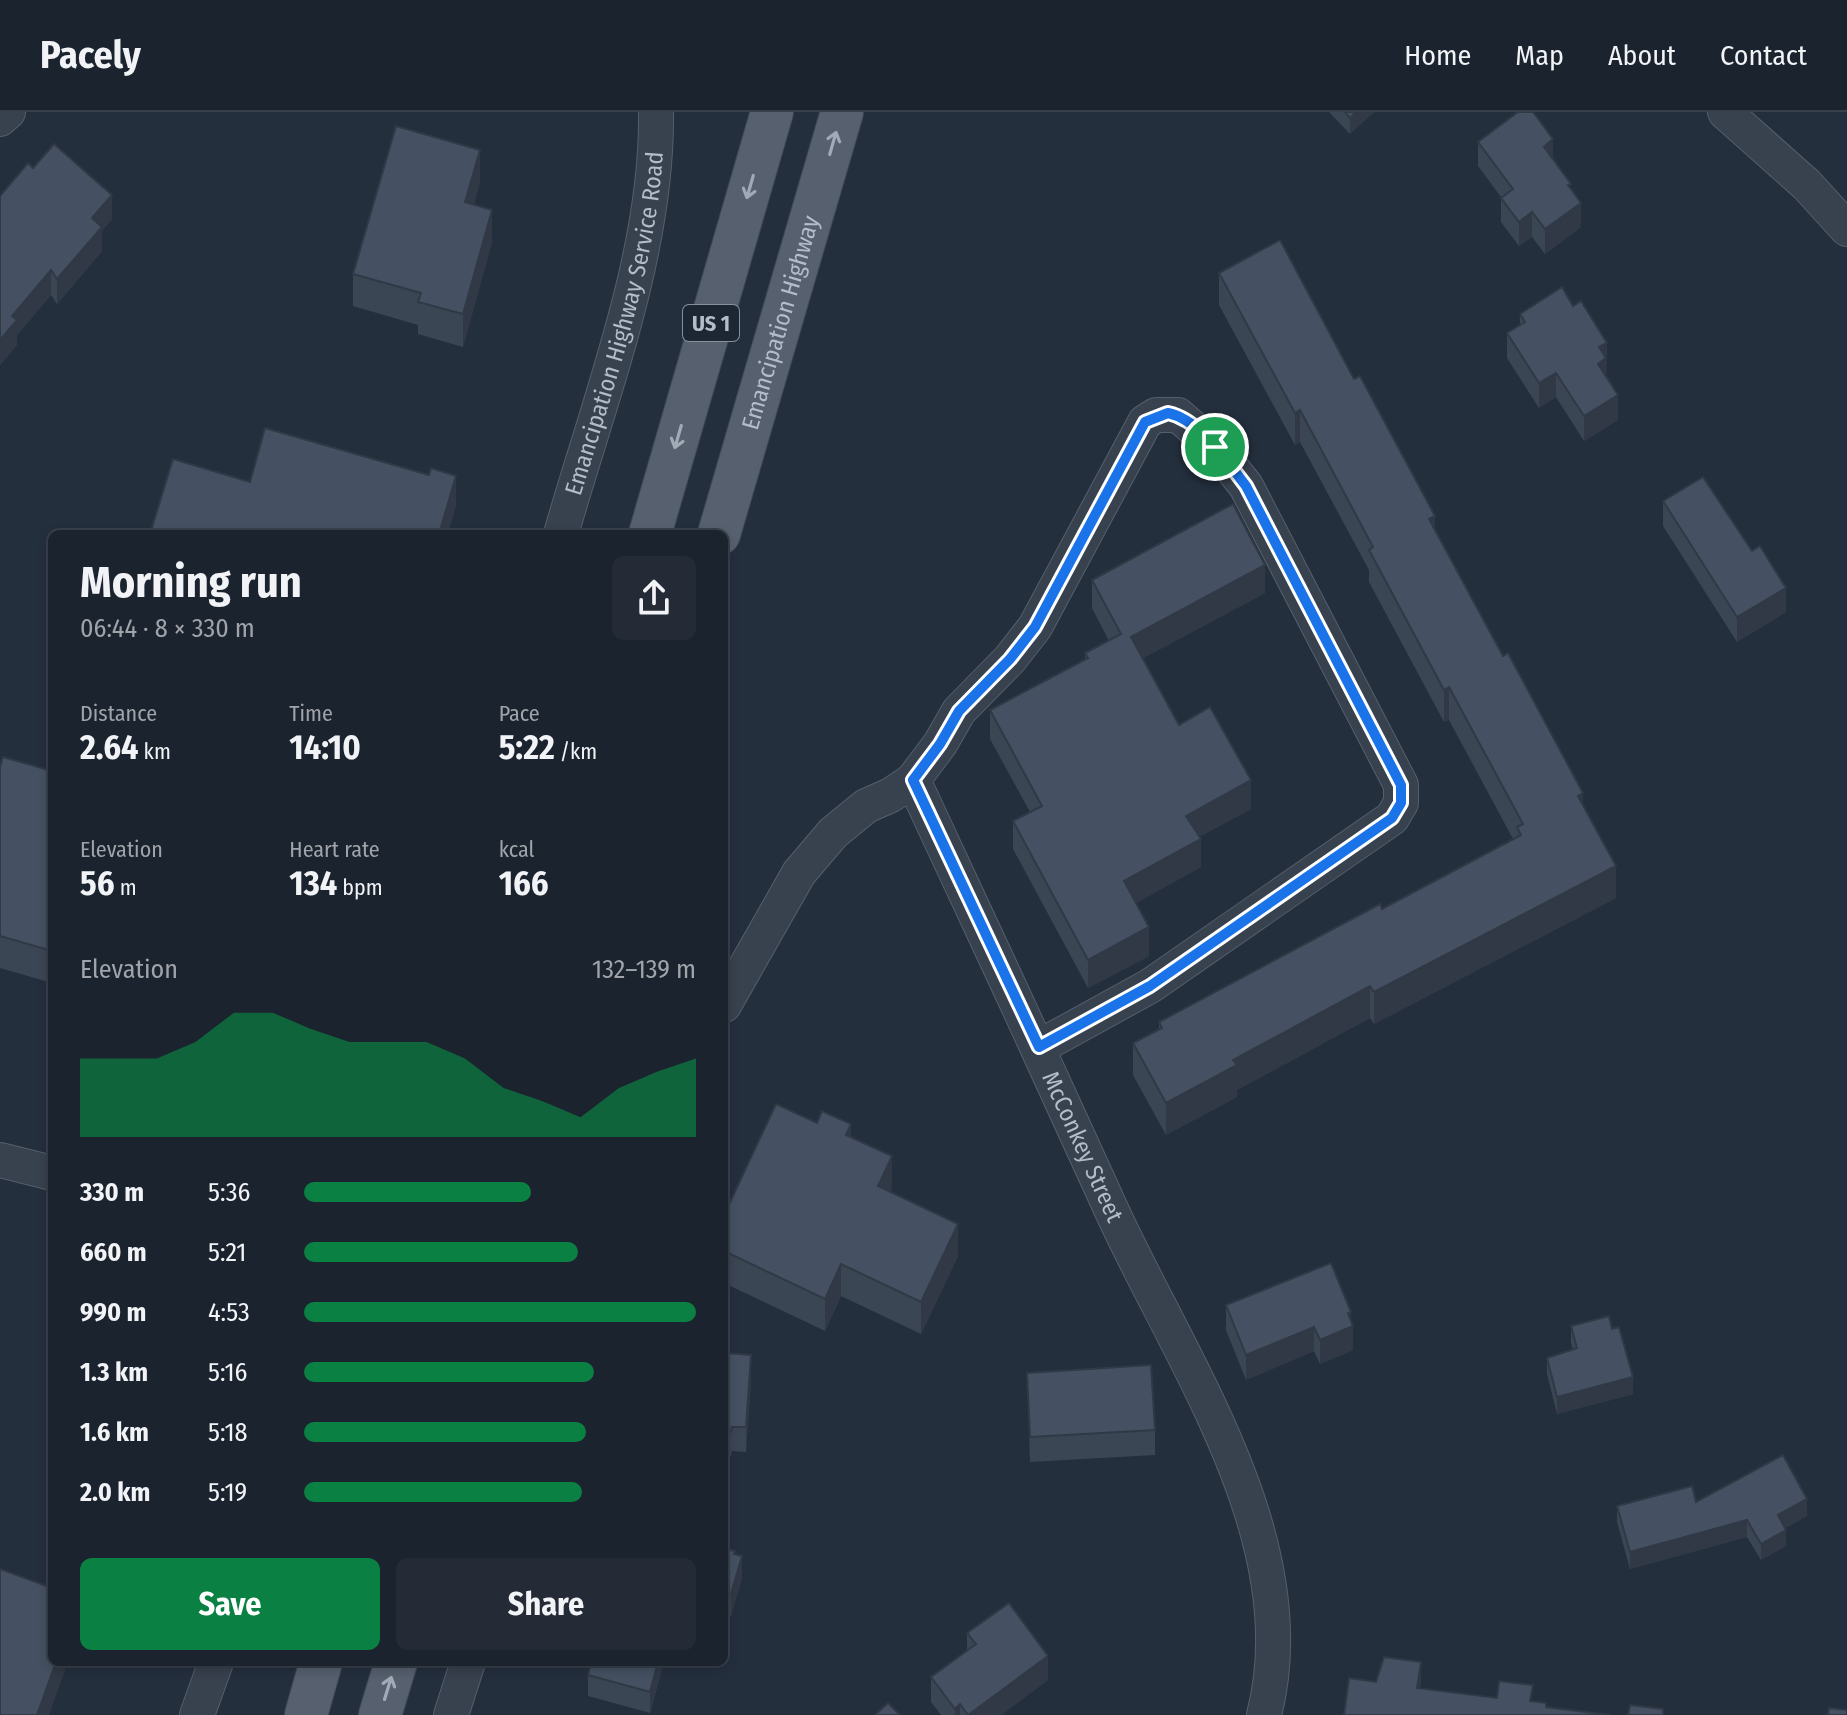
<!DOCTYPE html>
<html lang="en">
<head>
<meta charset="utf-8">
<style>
	body { margin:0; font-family:"Fira Sans Condensed",sans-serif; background:#242b36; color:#f1f3f6; height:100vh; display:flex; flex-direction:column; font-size:30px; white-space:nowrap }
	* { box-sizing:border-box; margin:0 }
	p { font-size:26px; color:#a0a4aa }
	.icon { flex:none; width:44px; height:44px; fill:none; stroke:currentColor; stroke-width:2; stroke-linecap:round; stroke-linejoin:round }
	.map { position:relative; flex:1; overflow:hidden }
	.sheet { position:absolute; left:48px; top:418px; width:680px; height:1136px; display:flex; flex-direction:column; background:#1b232e; border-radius:12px; box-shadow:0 4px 12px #0003,0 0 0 2px #39404a }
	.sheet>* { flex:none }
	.pin { position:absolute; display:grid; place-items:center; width:68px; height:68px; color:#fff; margin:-34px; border:4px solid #fff; border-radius:50%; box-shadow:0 2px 8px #0007 }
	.round { display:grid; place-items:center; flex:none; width:84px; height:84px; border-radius:12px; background:#242b36 }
	.head { display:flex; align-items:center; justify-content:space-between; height:136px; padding:0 32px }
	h1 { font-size:44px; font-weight:700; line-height:60px }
	.figures { display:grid; grid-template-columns:repeat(3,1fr); gap:12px; height:136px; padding:8px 32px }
	.figures div { display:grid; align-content:center }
	.figures b { font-size:34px; font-weight:700 }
	.figures small { font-size:22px; font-weight:400 }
	.figures p { font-size:22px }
	.chart { height:224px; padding:16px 32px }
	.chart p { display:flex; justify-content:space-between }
	.chart svg { width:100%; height:144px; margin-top:8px; fill:#0b8043; opacity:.7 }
	.cta { display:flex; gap:16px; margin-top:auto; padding:16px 32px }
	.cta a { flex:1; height:92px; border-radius:12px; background:#0b8043; color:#fff; font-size:32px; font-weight:700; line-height:92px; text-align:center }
	.cta a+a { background:#242b36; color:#f1f3f6 }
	ul { padding:0 32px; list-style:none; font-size:26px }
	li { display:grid; grid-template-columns:128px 96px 1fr; align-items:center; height:60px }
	li i { height:20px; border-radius:10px; background:#0b8043 }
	header { display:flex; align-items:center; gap:48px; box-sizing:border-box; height:112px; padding:0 40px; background:#1b232e; border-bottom:2px solid #39404a }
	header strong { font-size:38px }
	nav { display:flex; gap:44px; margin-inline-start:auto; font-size:28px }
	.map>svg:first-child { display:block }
</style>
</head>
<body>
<header>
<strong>Pacely</strong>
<nav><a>Home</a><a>Map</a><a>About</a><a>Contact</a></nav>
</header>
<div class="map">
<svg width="1847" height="1603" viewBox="0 0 1847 1603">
	<rect width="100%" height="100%" fill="#242f3e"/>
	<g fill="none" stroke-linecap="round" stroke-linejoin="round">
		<defs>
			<g id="minor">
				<path d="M1725 0 1807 73 1847 117"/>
				<path d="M0 7 8 0"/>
				<path id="s1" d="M561 422C599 288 658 140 656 0"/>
				<path id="s2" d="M913 668C980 810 1046 954 1111 1097 1180 1249 1309 1429 1264 1603"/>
				<path d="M724 893 799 761 833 721 866 694 891 683 913 668 940 632 959 599 1010 547 1035 515 1145 310 1156 303H1178L1215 335 1246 374 1401 673V691L1392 706 1150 874 1039 935"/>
				<path d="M0 1048 52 1061"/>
				<path d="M197 1603 216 1550"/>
				<path d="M451 1603 468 1550"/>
			</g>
			<g id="major">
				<path d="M650 422 772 0"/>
				<path id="s3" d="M719 422 842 0"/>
				<path d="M306 1603 321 1550"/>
				<path d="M380 1603 396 1550"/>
			</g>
		</defs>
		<use href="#minor" stroke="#565f6c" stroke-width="36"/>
		<use href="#major" stroke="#414a57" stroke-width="44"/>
		<use href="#minor" stroke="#38414e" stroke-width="34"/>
		<use href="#major" stroke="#56606e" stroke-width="42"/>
	</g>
	<g fill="#3b4654">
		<path d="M1329 0H1374L1350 22Z"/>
		<path d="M1478 30 1553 48 1571 77 1581 115 1545 142 1532 125 1519 134 1501 110V85L1478 54Z"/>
		<path d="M33 56 112 107 102 119V139L57 192 51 183 17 223V233L0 253Z"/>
		<path d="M480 70 474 92 492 130 463 235 418 222V213L353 194V162Z"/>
		<path d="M1219 161 1435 417 1583 694 1616 786 1374 912 1370 906 1237 978V985L1166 1023 1133 963V931L1159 918V910L1382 797 1513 727 1449 608 1444 610 1369 470V458L1300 330 1295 333 1219 193Z"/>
		<path d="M1573 194 1607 231 1606 265 1618 308 1584 329 1556 285 1539 296 1507 246V221L1520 213V202Z"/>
		<path d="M1663 389 1786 500 1737 530 1663 414Z"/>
		<path d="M1092 468 1265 481 1143 546 1179 613 1251 697 1199 725 1201 755 1136 791 1149 844 1088 876 1013 737V709L1030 700 990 627V598L1085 548V541L1109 529 1092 496Z"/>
		<path d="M0 655 52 659V871L0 856Z"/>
		<path d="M817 1011 851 1025 892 1076 890 1080 958 1144 921 1222 841 1184 825 1219 724 1171V1103Z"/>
		<path d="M1226 1193 1351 1209 1353 1238 1320 1252 1314 1239 1246 1268 1226 1218Z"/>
		<path d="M1571 1214 1612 1217 1633 1282 1557 1302 1547 1262V1246L1573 1238 1571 1231Z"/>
		<path d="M724 1241 751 1268 746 1340 732 1339 731 1344H724Z"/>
		<path d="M1027 1261 1155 1318V1343L1030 1350Z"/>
		<path d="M1696 1390 1807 1404 1785 1416 1786 1434 1761 1448 1747 1425 1630 1457 1617 1410V1394Z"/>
		<path d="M724 1436 735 1442 742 1466 731 1504H724Z"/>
		<path d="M967 1521 1048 1568 1001 1603H941L931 1590V1565L967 1539Z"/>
		<path d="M591 1550H664L650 1601 588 1584V1563Z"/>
	</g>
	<g fill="#303945">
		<path d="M1356 0H1374L1350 22V6Z"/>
		<path d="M1553 27V52L1544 35Z"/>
		<path d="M480 38V70L465 122V90Z"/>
		<path d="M112 83V107L102 119V139L57 192V167L92 106Z"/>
		<path d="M1581 91V115L1545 142V117Z"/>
		<path d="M492 98V130L463 235V202Z"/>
		<path d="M1532 100V125L1519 134V110Z"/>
		<path d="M51 158V183L17 223V233L0 253V228L12 204Z"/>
		<path d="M1607 231 1606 271 1598 276 1599 235Z"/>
		<path d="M1556 261V285L1539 296V271Z"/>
		<path d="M1618 283V308L1584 329V304Z"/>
		<path d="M1300 298V330L1295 333V301Z"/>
		<path d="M456 364V394L448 422H439Z"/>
		<path d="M1435 404V436L1429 407Z"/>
		<path d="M1265 453V481L1131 553V525Z"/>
		<path d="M1786 476V500L1737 530V505Z"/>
		<path d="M1449 575V608L1444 610V578Z"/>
		<path d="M1251 668V697L1186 732V704Z"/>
		<path d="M1583 681V713L1578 684Z"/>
		<path d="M1201 727V755L1124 798V769Z"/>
		<path d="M1616 754V786L1374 912V880Z"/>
		<path d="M1149 815V844L1088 876V848Z"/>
		<path d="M1370 874V906L1237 978V985L1166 1023V991L1233 948Z"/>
		<path d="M851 1012V1044L846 1023Z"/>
		<path d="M892 1044V1076L878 1106V1074Z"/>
		<path d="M958 1112V1144L921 1222V1190Z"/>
		<path d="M841 1152V1184L825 1219V1187Z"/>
		<path d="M1351 1200V1214H1353V1238L1320 1252V1228Z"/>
		<path d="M1314 1215V1239L1246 1268V1243Z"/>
		<path d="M751 1243V1268L746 1340V1315Z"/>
		<path d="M1633 1265V1282L1557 1302V1285Z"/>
		<path d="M1807 1387V1404L1778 1419V1403Z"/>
		<path d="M1747 1408V1425L1630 1457V1440Z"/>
		<path d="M1786 1418V1434L1761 1448V1432Z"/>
		<path d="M742 1444V1466L731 1504V1482Z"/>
		<path d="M1048 1544V1568L1001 1603H968Z"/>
		<path d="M56 1550H68L49 1603H37Z"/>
		<path d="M658 1550H664L650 1601V1580Z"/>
		<path d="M1421 1550V1572L1417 1597V1576Z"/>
		<path d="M960 1592V1603H955V1597Z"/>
	</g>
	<g fill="#455162" stroke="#303945" stroke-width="2">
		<path d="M1345 0H1356L1350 6Z"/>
		<path d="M1518 0H1533L1553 27 1544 35 1571 72 1568 73 1581 91 1545 117 1532 100 1519 110 1501 86 1513 77 1478 30Z"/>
		<path d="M396 14 480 38 465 90 492 98 463 202 418 190 421 181 353 162Z"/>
		<path d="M54 32 112 83 92 106 102 115 57 167 51 158 12 204 17 208 0 228V84L28 51 33 56Z"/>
		<path d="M1280 128 1354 267 1360 264 1435 404 1429 407 1503 544 1508 541 1583 681 1578 684 1616 754 1374 880 1370 874 1233 948 1237 953 1166 991 1133 931 1162 916 1159 910 1380 792 1382 797 1521 723 1517 715 1523 712 1449 575 1444 578 1369 438 1373 435 1300 298 1295 301 1219 161Z"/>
		<path d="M1562 175 1573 194 1581 189 1607 231 1599 235 1606 246 1598 252 1618 283 1584 304 1556 261 1539 271 1507 221 1525 210 1520 202Z"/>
		<path d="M265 316 429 363 431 356 456 364 439 422H150L173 347 250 370Z"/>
		<path d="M1703 365 1752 439 1760 434 1786 476 1737 505 1663 389Z"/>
		<path d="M1233 392 1265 453 1131 525 1179 613 1210 595 1251 668 1186 704 1201 727 1124 769 1149 815 1088 848 1013 709 1042 694 990 598 1088 546 1085 541 1121 522 1092 468Z"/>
		<path d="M3 645 52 659V839L0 824V655Z"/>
		<path d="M776 992 817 1011 822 999 851 1012 846 1023 892 1044 878 1074 958 1112 921 1190 841 1152 825 1187 724 1139V1103Z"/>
		<path d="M1331 1151 1351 1200 1348 1201 1353 1214 1320 1228 1314 1215 1246 1243 1226 1193Z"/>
		<path d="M1609 1204 1612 1217 1619 1215 1633 1265 1557 1285 1547 1246 1577 1236 1571 1214Z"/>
		<path d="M724 1241 751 1243 746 1315H732L731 1320 724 1319Z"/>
		<path d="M1151 1253 1155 1318 1030 1325 1027 1261Z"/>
		<path d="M1783 1343 1807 1387 1778 1403 1786 1418 1761 1432 1747 1408 1630 1440 1617 1394 1692 1374 1696 1390Z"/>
		<path d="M724 1436 735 1439 734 1442 742 1444 731 1482H724Z"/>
		<path d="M0 1457 52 1476V1550H56L37 1603H0Z"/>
		<path d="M1009 1491 1048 1544 968 1603 960 1592 955 1597 931 1565 976 1532 967 1521Z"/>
		<path d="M1384 1545 1421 1550 1417 1576 1497 1586 1499 1569 1533 1573 1530 1589 1546 1591V1595L1610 1603H1344L1349 1566 1376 1570Z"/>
		<path d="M591 1550H658L650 1580 588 1563Z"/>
		<path d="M888 1591 900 1603H875Z"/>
		<path d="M1630 1593 1663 1597V1603H1628Z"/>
		<path d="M1829 1596 1847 1598V1603H1828Z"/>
	</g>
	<defs><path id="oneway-shaft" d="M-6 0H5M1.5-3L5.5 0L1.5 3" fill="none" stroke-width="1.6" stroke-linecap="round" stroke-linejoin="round" transform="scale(2)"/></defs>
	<g stroke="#a1aab7">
		<use href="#oneway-shaft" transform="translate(833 31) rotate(-74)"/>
		<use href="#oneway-shaft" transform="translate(750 75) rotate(106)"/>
		<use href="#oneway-shaft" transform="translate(678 325) rotate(106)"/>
		<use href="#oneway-shaft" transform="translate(388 1576) rotate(-73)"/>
	</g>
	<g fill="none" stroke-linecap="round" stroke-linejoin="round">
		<defs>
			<path id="route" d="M1168 301C1201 308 1227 350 1246 374L1401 673V691L1392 706 1150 874 1039 935 913 668 940 632 959 599 1010 547 1035 515 1145 310Z"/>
		</defs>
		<use href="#route" stroke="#fff" stroke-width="16"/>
		<use href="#route" stroke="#1a73e8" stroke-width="10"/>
	</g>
	<g text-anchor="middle" stroke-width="7" stroke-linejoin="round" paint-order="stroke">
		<rect fill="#1d2633" stroke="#878f9c" stroke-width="2" x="683" y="193" width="56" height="36" rx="6"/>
		<g font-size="22" font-weight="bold" fill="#b4bcc9">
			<text x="711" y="219">US 1</text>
		</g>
		<g font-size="24" fill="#b4bcc9" stroke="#1d2633">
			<text dy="8" stroke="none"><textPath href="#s3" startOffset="220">Emancipation Highway</textPath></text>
			<text dy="8" stroke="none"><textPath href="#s1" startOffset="218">Emancipation Highway Service Road</textPath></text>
			<text dy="8" stroke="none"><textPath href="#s2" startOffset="404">McConkey Street</textPath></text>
		</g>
	</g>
</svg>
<div class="pin" style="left:1215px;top:335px;background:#1e9e55"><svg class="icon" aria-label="arrive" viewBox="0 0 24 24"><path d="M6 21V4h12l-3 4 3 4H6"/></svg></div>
<section class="sheet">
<div class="head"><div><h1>Morning run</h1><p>06:44 · 8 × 330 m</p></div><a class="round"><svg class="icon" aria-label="share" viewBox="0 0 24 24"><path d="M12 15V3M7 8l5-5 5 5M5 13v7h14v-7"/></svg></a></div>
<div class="figures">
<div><p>Distance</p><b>2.64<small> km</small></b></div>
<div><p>Time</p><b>14:10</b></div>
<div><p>Pace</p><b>5:22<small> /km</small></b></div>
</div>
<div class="figures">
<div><p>Elevation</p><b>56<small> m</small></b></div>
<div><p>Heart rate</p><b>134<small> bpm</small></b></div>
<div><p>kcal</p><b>166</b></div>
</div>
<div class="chart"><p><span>Elevation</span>132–139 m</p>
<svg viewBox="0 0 160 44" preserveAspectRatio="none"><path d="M0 44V20L10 20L20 20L30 15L40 6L50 6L60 11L70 15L80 15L90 15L100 20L110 29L120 33L130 38L140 29L150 24L160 20V44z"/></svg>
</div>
<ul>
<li><b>330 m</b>5:36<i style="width:58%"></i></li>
<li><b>660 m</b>5:21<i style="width:70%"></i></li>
<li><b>990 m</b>4:53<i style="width:100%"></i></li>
<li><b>1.3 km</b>5:16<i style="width:74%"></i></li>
<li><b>1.6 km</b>5:18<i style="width:72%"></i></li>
<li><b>2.0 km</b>5:19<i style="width:71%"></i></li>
</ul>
<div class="cta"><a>Save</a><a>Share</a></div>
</section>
</div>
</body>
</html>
